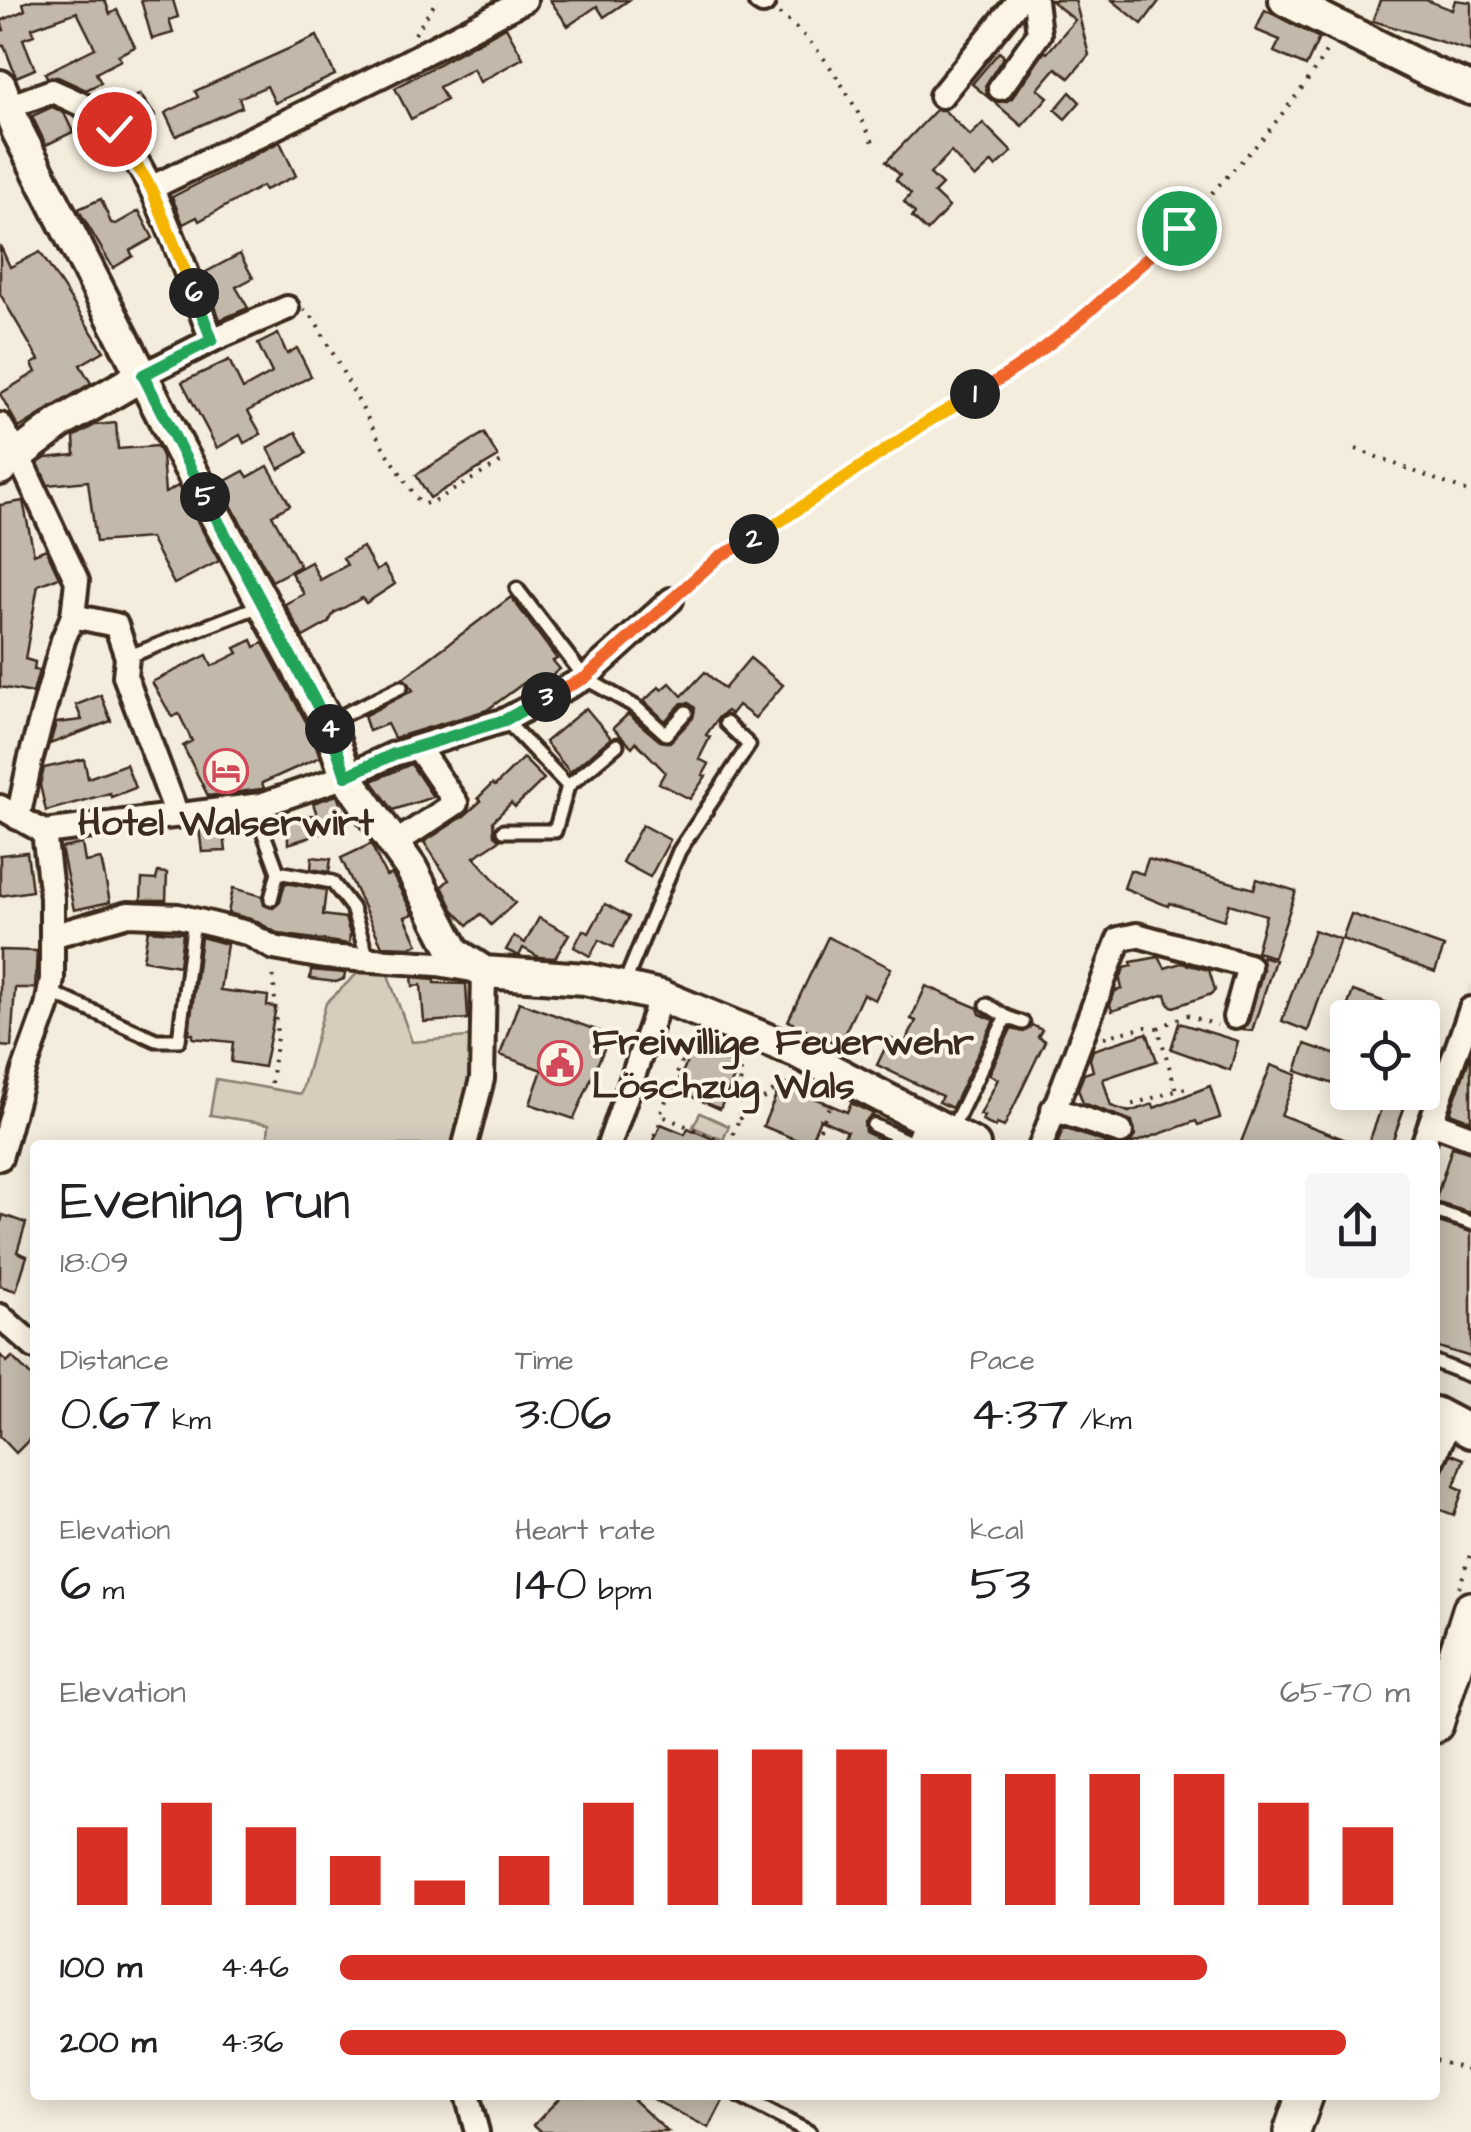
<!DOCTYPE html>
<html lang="en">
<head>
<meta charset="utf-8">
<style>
	body { margin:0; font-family:"Architects Daughter",sans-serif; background:#f6f6f6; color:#202124; height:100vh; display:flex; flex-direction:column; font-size:38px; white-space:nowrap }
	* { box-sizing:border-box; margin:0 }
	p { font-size:32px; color:#757577 }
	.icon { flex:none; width:55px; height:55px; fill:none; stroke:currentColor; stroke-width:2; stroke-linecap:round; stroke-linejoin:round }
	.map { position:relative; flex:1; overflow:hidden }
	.drawer { position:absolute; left:30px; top:1140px; width:1410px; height:960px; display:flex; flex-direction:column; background:#fff; border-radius:10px; box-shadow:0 5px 25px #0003 }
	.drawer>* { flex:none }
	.tools { position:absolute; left:1330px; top:1000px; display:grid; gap:20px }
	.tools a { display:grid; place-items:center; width:110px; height:110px; border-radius:10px; background:#fff; box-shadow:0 5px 25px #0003; font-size:50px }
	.pin { position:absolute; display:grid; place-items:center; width:85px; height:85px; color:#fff; margin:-42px; border:5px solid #fff; border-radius:50%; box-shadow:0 2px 10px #0007 }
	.km { position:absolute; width:50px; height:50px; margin:-25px; border-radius:50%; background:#222; color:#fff; font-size:28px; line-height:50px; text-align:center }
	.round { display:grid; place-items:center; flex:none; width:105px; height:105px; border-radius:10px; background:#f6f6f6 }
	.summary { display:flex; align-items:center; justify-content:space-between; height:170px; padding:0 30px }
	h1 { font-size:55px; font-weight:600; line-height:75px }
	.stats { display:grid; grid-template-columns:repeat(3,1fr); gap:15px; height:170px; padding:10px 30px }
	.stats div { display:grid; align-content:center }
	.stats b { font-size:50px; font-weight:600 }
	.stats small { font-size:28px; font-weight:400 }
	.stats p { font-size:28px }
	.chart { height:280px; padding:20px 30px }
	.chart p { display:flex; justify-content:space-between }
	.chart svg { width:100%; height:180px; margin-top:10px; stroke:#d93025; stroke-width:6 }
	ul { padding:0 30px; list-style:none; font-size:32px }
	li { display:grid; grid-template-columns:160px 120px 1fr; align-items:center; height:75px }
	li i { height:25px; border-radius:12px; background:#d93025 }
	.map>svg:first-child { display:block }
</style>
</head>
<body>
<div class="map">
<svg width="1471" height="2132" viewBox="0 0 1471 2132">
	<rect width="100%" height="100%" fill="#f4eddd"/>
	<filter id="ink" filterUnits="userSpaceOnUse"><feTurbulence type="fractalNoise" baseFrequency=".01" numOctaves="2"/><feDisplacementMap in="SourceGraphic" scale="20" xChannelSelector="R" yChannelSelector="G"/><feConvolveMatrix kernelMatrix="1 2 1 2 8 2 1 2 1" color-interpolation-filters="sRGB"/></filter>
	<g filter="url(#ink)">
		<path fill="#e5ddce" d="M1471 981V1420L1435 1403V1145H1410Z"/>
		<g fill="#d6cdbd" stroke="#887c6e" stroke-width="2.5">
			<path d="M363 968 386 969 412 1042 477 1036 476 1069 454 1145H267L269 1124 210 1115 216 1079 301 1094 326 1003Z"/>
			<path d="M700 1113 729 1126 723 1140 693 1127Z"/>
		</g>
		<g fill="#c3b9aa" stroke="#3b2a1e" stroke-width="2.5">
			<path d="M32 0H105L110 14 117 10 135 47 118 55 121 60 96 73 101 83 86 90 58 77H47L45 73 95 48 77 12 32 28 34 35 23 39 35 69 16 77 4 45 0 47V31L4 30 1 21 25 10 23 3Z"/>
			<path d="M141 0H173L178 17 169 20 173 33 152 39Z"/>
			<path d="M550 0H629L604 17 597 6 568 26Z"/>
			<path d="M1050 0H1075L1089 55 1069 78 1056 68 1038 89 1048 97 1022 126 993 101 1005 102 1012 98 1045 51 1047 53 1075 20Z"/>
			<path d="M1112 0H1160L1142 24Z"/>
			<path d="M1380 0H1426L1452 10 1455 0 1471 2V51L1373 21Z"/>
			<path d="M1265 10 1319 38 1306 66 1274 52 1280 40 1256 30Z"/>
			<path d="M506 27 523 58 480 82 473 69 439 87 446 100 411 119 395 88Z"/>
			<path d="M317 36 335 75 275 103 267 86 239 98 242 107 176 136 165 113 198 97 195 91Z"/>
			<path d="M999 52 1004 56 985 86 989 98 972 84Z"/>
			<path d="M1070 92 1080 102 1065 119 1055 110Z"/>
			<path d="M140 94 155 116 134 131 109 104 117 99 122 106Z"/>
			<path d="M52 107 64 113 73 132 46 145 32 116Z"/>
			<path d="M936 110H944L970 136 983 123 1012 152 996 167 992 162 975 178 951 152 930 174 942 185 934 193 949 207 927 231 912 217 915 213 904 202 911 194 896 180 900 175 886 162Z"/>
			<path d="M280 142 296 176 265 190 262 186 199 221 197 217 183 224 172 197Z"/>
			<path d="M101 199 111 223 116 224 139 211 153 238 130 251 133 256 113 268 78 209Z"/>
			<path d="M0 245 10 267 40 252 104 351 80 365 91 383 19 428 0 394 36 372 32 364 39 360 0 294Z"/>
			<path d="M240 254 253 278 236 287 248 308 220 320 213 300 219 297 206 272Z"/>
			<path d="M278 334 287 354 297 348 311 376 248 411 261 434 244 443 240 435 217 448 182 382 229 360 243 389 272 373 258 344Z"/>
			<path d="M116 423 118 449 157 446 162 456 165 493 178 486 219 561 174 584 150 538 96 542 88 481 48 485 38 463 46 458 75 455 74 437 95 425Z"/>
			<path d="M296 432 307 453 279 469 268 448Z"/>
			<path d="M484 433 498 457 430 498 416 475Z"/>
			<path d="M268 466 290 505 272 515 300 566 272 581 220 484 244 471 248 477Z"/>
			<path d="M23 501 34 554 46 549 59 577 38 585 25 659 35 662 34 670H39L33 693 0 687V505Z"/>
			<path d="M363 547 376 571 384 566 395 584 366 603 362 598 334 613 328 623 303 637 285 604 304 594 291 573 311 562 320 580 347 565 343 558Z"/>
			<path d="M511 597 557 659 553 661 560 669 539 685 532 677 487 710 394 738 387 724 369 731 364 716 413 690 403 678Z"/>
			<path d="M252 640 255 647 263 643 311 731 320 757 262 783 264 788 261 789 208 796 183 746 192 741 179 714 172 717 152 682 207 655 212 666 238 653 235 648Z"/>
			<path d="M750 658 783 685 755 718 738 705 731 714 727 711 719 717 706 735 710 737 699 759 709 764 703 775 706 776 690 799 659 783 665 772 636 742 632 747 613 728 628 714 660 741 670 742 693 718 695 708 689 703H682L665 721 644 701 659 687 662 690 670 683 682 696 705 672 724 689Z"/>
			<path d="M101 695 111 721 50 744 56 723 82 720 76 705Z"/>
			<path d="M586 708 611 738 570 772 545 742Z"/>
			<path d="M523 758 544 779 515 807 511 803 493 821 494 835 500 840 474 857 515 903 491 925 481 914 468 925 453 909 442 886 449 880 424 842 464 816 481 801 478 798 492 784 495 786Z"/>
			<path d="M84 759 88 778 126 764 135 788 111 797 110 793 46 811 40 785 44 768Z"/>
			<path d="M411 764 433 797 393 810 372 781Z"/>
			<path d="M337 795 348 825 288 844V816L317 815 313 803Z"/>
			<path d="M223 825 226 851 202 852 199 828Z"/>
			<path d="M642 825 670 840 650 877 622 862Z"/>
			<path d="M82 844 85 862 101 859 110 902 74 910 61 848Z"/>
			<path d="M371 844 386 876 392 874 413 914 405 917 418 944 410 947 382 946 341 858Z"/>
			<path d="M27 852 32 891 0 896V855Z"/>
			<path d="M312 857 331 859 329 872 311 869Z"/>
			<path d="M1148 859 1254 889 1257 879 1296 891 1274 957 1256 952 1266 915 1229 904 1224 920 1169 903 1168 906 1124 888 1130 870 1143 874Z"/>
			<path d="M158 872 167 873 166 900H141L142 879 156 880Z"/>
			<path d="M285 883 326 890 323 915 345 918 350 934 349 944 279 934 254 920 228 913 233 888 262 896 264 905 273 908 280 902Z"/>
			<path d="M605 904 629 917 613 947 599 940 590 956 574 947 583 930 589 933Z"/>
			<path d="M1351 914 1444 947 1435 972 1342 939Z"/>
			<path d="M539 918 569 934 555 958 539 957 523 948 519 956 506 950 514 936 525 943Z"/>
			<path d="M148 930 183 933 179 966 143 960Z"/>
			<path d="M1314 930 1340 939 1308 1031 1282 1021Z"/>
			<path d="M201 937 227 944 220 990 268 996 267 1006 276 1007 264 1067 231 1062 233 1042 193 1038V1034L189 1033Z"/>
			<path d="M828 937 891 968 875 1000 863 994 839 1045 788 1021Z"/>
			<path d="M0 950 37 951 35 988H15L11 1047 0 1046Z"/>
			<path d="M1262 956 1275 960 1252 1031 1242 1030 1249 1021 1263 970Z"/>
			<path d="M1159 957 1165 968 1181 963 1209 970 1215 990 1212 994 1174 1007 1169 1005 1166 994 1112 1011 1110 1005 1115 991 1122 989 1120 980 1124 968 1132 966 1131 962Z"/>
			<path d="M311 970 345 973 344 979 336 982 310 979Z"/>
			<path d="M412 977 435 979V983L466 984 468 1019 424 1022 421 985 413 986Z"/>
			<path d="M926 986 978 1008 980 1014 994 1020 952 1108 939 1102 942 1096 877 1065 890 1038 904 1045 916 1021 911 1019Z"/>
			<path d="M1353 991 1423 1015V1018H1357L1345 1013Z"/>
			<path d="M519 1002 610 1035 574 1119 530 1104 542 1070 500 1055Z"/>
			<path d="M1179 1023 1238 1041 1230 1070 1171 1049Z"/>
			<path d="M1032 1025 1042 1030 1038 1037 1045 1041 1004 1127 997 1124 995 1127 982 1121 984 1116 980 1115 998 1079 989 1075 1011 1029 1024 1032Z"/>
			<path d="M1147 1033 1157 1061 1103 1079 1111 1106 1129 1112 1153 1104 1154 1108 1210 1086 1220 1118 1198 1125 1196 1121 1128 1145 1135 1136 1132 1121 1083 1103 1078 1089 1084 1074 1093 1071 1090 1059 1093 1050Z"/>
			<path d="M1305 1044 1348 1059V1089L1296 1071Z"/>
			<path d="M694 1046 739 1066 720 1109 675 1089Z"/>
			<path d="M1471 1054V1121L1450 1113Z"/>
			<path d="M1271 1065 1297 1075 1281 1115 1359 1145H1240Z"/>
			<path d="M781 1084 847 1112 851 1103 874 1114 864 1122 865 1132 892 1145H840L847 1131 820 1119 809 1145 763 1126Z"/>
			<path d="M1387 1092H1410L1391 1145H1368Z"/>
			<path d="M661 1124 685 1134 688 1128 727 1145H652Z"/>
			<path d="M1063 1128 1113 1145H1057Z"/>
			<path d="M1452 1147 1471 1153V1213L1435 1202Z"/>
			<path d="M3 1215 26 1223 17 1252 27 1256 16 1291 0 1286V1226Z"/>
			<path d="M1435 1221 1471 1232V1357L1435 1346Z"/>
			<path d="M0 1355 7 1362 12 1357 35 1380V1434L16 1453 0 1436Z"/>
			<path d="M1451 1454 1464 1459 1454 1486 1463 1490 1454 1515 1435 1508V1487Z"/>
			<path d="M562 2095H628L668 2132H542L534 2125Z"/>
			<path d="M645 2095H726L709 2128Z"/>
		</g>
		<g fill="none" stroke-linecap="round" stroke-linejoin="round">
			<defs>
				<g id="lane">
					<path d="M517 589 585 678 636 707 666 734 686 712"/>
					<path d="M127 657 262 605"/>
					<path d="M331 721 401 687"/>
					<path d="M568 786 617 745"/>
					<path d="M261 805 260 823 278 872 332 882 352 908 369 961"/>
					<path d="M503 831H555L568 786 505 720"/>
					<path d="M271 899 278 872"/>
					<path d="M623 987 679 851 749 745 726 723"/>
					<path d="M50 992 156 1040H179L194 919"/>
					<path d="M1006 1017 1023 1023"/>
					<path d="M873 1125 916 1145"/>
					<path d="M952 1129 1006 1017 987 1005"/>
					<path d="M1435 1211 1471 1223"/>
					<path d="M1435 1362 1471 1376"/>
					<path d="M737 2095 809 2132"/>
				</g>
				<g id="street">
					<path d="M760 0 763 2"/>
					<path d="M1000 88 1039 34 1035 0"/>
					<path d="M941 96 1019 0"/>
					<path d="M8 107 52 91C75 101 95 109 112 127 155 173 188 280 212 340"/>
					<path d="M151 188 390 71 525 0"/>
					<path d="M143 375 212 340 287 308"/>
					<path d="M0 425 18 455 77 581 73 616 63 640 30 761 18 818"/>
					<path d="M73 616 116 625 127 657 125 676 177 815"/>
					<path d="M0 807 44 832 261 805 346 776 394 754 505 720 585 678 671 600"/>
					<path d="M394 844 456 803 418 748"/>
					<path d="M52 936 128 914 178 916 247 933 274 948 324 957 438 964 484 972 482 1079 465 1145"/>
					<path d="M1053 1109 1121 1132"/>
					<path d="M1431 1122 1471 1137"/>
					<path d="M609 1145 661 996"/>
					<path d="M916 1145 926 1121"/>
					<path d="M1041 1145 1119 939 1137 935 1249 966 1235 1017"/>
					<path d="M1423 1145 1471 1009"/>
					<path d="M0 1158 24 1071 47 1007 52 979V898L44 832"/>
					<path d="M0 1316 35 1347"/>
					<path d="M1435 1455 1449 1421"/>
					<path d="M467 2095 477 2132"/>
				</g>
				<g id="secondary">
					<path d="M1285 0 1430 72 1471 89"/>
					<path d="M0 86 18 132 180 450 328 723 346 776 411 868 455 953 484 972 585 979 661 996 795 1051 974 1145"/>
					<path d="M0 469 60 423 143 375"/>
					<path d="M1435 1413 1471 1432"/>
				</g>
				<g id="primary">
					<path d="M1435 1724 1471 1610"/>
					<path d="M1292 2132 1305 2095"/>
				</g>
			</defs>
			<use href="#lane" stroke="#3b2a1e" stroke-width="19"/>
			<use href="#street" stroke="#3b2a1e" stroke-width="30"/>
			<use href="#secondary" stroke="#3b2a1e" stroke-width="38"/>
			<use href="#primary" stroke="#3b2a1e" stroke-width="42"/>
			<g stroke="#3b2a1e" stroke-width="4" stroke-dasharray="2.5 8" stroke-linecap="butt">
				<path d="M779 14C825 47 851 98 876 148"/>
				<path d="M415 34 437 0"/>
				<path d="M304 309 315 320 382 445 418 500 424 504 435 501 503 461"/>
				<path d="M1356 449 1471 493"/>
				<path d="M685 587 720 556 757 538 927 422 1024 366 1081 321 1179 228 1264 137 1306 83 1330 46"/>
				<path d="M1158 1028 1187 1015 1217 1025"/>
				<path d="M1104 1037 1146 1027 1158 1028 1176 1090"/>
				<path d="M690 1042 660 1115 731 1145"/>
				<path d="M775 1080 830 1105 813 1145"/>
				<path d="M271 1083 277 1036 273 968"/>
				<path d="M1128 1113 1130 1105 1192 1086"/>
				<path d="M739 1119 782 1084"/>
				<path d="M729 1144 739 1119 741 1065"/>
				<path d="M650 1145 663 1116"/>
				<path d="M1459 1588 1471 1552"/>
				<path d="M1435 2060 1471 2071"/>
			</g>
			<use href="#lane" stroke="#fcf5e5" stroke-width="11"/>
			<use href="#street" stroke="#fcf5e5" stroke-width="22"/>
			<use href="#secondary" stroke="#fcf5e5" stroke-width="30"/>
			<use href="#primary" stroke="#fcf5e5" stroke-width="35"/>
		</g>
	</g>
	<g fill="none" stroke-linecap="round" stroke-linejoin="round" filter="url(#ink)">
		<defs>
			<path id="split-1" d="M975 394C1055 348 1113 291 1179 228"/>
			<path id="split-2" d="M754 539 927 422 975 394"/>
			<path id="split-3" d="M546 697 585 678 720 556 754 539"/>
			<path id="split-4" d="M330 729 346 776 394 754 505 720 546 697"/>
			<path id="split-5" d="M205 497 330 729"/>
			<path id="split-6" d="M194 293 212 340 143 375 205 497"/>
			<path id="split-7" d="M114 129 151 188 194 293"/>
		</defs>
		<use href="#split-1" stroke="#fff" stroke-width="20"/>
		<use href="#split-2" stroke="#fff" stroke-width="20"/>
		<use href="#split-3" stroke="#fff" stroke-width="20"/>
		<use href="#split-4" stroke="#fff" stroke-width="20"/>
		<use href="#split-5" stroke="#fff" stroke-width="20"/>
		<use href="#split-6" stroke="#fff" stroke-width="20"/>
		<use href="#split-7" stroke="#fff" stroke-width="20"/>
		<use href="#split-1" stroke="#f0652b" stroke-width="12"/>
		<use href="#split-2" stroke="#f5b400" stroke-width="12"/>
		<use href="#split-3" stroke="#f0652b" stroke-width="12"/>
		<use href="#split-4" stroke="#22a559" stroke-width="12"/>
		<use href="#split-5" stroke="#22a559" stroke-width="12"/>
		<use href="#split-6" stroke="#22a559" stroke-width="12"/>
		<use href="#split-7" stroke="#f5b400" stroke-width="12"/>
	</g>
	<defs>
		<symbol id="hotel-ring" viewBox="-11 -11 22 22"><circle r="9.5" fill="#fcf5e5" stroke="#d1495b" stroke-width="1.5"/><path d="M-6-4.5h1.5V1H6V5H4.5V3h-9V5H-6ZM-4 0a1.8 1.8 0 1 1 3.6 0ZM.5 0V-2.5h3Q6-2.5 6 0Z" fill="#d1495b"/></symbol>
		<symbol id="civic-ring" viewBox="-11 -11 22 22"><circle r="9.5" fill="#fcf5e5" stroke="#d1495b" stroke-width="1.5"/><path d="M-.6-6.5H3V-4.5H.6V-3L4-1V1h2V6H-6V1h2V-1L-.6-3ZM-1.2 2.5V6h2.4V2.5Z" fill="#d1495b"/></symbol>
	</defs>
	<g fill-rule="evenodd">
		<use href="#hotel-ring" x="201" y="746" width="50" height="50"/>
		<use href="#civic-ring" x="535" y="1038" width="50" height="50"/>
	</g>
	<g text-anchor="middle" stroke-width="8" stroke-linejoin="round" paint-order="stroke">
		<g font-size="38" font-weight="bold" fill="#3b2a1e" stroke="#fcf5e5">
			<text x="226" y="835">Hotel Walserwirt</text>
			<text x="592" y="1054" text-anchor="start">Freiwillige Feuerwehr<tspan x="592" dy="44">Löschzug Wals</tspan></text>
		</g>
	</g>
</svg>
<div class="tools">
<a><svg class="icon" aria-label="locate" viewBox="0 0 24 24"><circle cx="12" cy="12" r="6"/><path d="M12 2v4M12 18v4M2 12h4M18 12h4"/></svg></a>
</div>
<div class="pin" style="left:1179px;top:228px;background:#1e9e55"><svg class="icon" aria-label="arrive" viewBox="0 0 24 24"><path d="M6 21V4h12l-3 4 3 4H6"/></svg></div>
<div class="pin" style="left:114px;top:129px;background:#d93025"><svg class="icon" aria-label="check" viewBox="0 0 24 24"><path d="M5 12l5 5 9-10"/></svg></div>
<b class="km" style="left:975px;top:394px">1</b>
<b class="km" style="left:754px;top:539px">2</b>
<b class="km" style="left:546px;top:697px">3</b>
<b class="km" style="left:330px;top:729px">4</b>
<b class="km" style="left:205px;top:497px">5</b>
<b class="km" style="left:194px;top:293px">6</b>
<section class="drawer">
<div class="summary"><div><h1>Evening run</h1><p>18:09</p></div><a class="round"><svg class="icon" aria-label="share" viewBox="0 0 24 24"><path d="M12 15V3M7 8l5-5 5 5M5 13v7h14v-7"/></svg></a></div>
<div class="stats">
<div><p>Distance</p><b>0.67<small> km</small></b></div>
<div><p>Time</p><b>3:06</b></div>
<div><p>Pace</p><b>4:37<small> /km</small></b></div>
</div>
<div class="stats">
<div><p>Elevation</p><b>6<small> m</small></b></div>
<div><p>Heart rate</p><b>140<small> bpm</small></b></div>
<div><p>kcal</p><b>53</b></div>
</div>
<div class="chart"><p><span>Elevation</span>65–70 m</p>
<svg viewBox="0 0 160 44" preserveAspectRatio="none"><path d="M5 44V25M15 44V19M25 44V25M35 44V32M45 44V38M55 44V32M65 44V19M75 44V6M85 44V6M95 44V6M105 44V12M115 44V12M125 44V12M135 44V12M145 44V19M155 44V25"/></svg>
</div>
<ul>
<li><b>100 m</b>4:46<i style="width:81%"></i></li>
<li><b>200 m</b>4:36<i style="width:94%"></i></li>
</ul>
</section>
</div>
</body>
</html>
